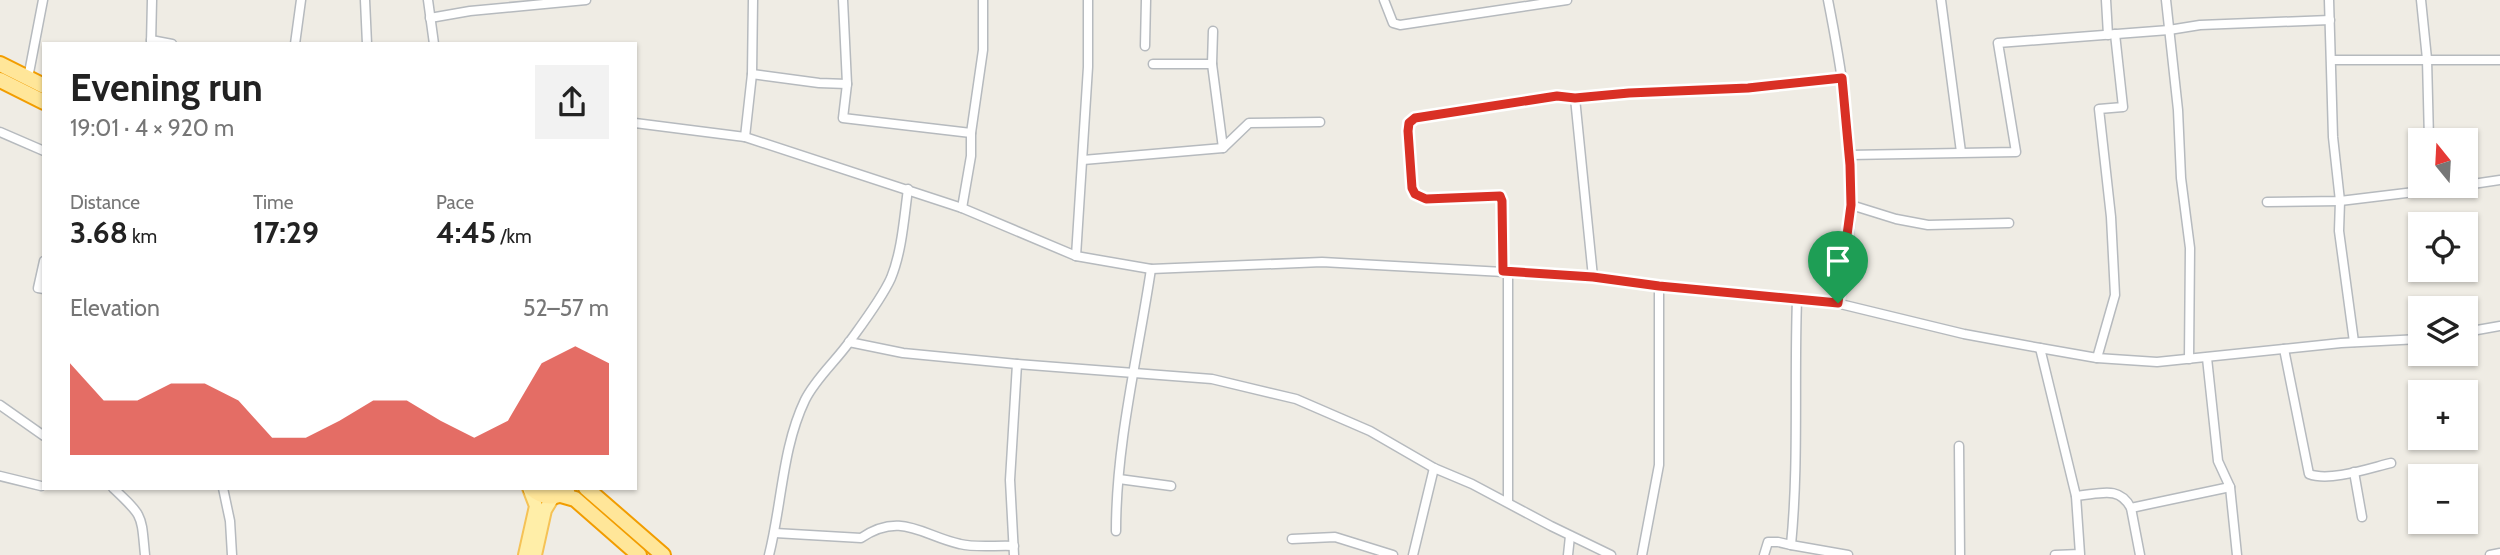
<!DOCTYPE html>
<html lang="en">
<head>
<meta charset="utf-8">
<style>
	body { margin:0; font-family:Cabin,sans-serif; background:#f2f2f2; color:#222; height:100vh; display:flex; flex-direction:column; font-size:26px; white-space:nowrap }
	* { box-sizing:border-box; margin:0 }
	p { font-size:23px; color:#767676 }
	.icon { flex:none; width:38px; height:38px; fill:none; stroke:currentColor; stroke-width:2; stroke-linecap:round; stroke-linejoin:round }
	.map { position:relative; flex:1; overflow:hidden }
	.sheet { position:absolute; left:42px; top:42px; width:595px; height:448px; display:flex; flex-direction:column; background:#fff; border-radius:0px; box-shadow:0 2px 5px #0004 }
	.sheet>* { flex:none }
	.needle { width:46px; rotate:342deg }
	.controls { position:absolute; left:2408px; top:128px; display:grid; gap:14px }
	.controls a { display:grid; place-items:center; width:70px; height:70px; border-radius:0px; background:#fff; box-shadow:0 2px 5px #0004; font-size:35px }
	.pin { position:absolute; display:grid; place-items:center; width:60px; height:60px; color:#fff; margin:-72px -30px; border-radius:50% 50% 50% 0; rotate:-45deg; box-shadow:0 0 7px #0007 }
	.pin .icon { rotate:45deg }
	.round { display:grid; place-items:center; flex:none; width:74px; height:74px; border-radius:0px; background:#f2f2f2 }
	.overview { display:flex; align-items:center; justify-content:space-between; height:119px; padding:0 28px }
	h1 { font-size:38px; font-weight:800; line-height:52px }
	.metrics { display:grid; grid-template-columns:repeat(3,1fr); gap:10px; height:119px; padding:7px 28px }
	.metrics div { display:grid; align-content:center }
	.metrics b { font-size:30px; font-weight:800 }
	.metrics small { font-size:19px; font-weight:400 }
	.metrics p { font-size:19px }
	.chart { height:196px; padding:14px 28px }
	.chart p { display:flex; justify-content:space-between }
	.chart svg { width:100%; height:126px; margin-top:7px; fill:#d93025; opacity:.7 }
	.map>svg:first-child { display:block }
</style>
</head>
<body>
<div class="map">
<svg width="2500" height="555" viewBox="0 0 2500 555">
	<rect width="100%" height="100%" fill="#efece4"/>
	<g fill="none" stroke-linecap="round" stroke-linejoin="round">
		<defs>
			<g id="minor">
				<path d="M365 0 367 44"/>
				<path d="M428 0 434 44"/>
				<path d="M843 0 847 84 843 118 971 133"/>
				<path d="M1384 0 1393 23 1400 25 1567 0"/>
				<path d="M1828 0C1841 66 1852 134 1851 202 1851 235 1843 270 1838 303"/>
				<path d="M1941 0 1961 152"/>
				<path d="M2106 0 2108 35"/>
				<path d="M2166 0 2178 110 2181 178 2190 248 2189 359"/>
				<path d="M2329 0 2333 137 2340 201 2339 231 2354 342"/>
				<path d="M2421 0 2427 59 2429 140"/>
				<path d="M430 18 470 11 586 0"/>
				<path d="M151 40 172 44"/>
				<path d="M151 44 152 0"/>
				<path d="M295 44 301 0"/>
				<path d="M1145 46 1146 0"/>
				<path d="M2332 60H2500"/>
				<path d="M1153 64H1212L1223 148"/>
				<path d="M1212 64 1213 31"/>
				<path d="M752 74 819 83 847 84"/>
				<path d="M28 78 43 0"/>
				<path d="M1575 98 1593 277"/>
				<path d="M635 123 745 137 962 208 1076 256 1151 269 1322 262 1593 277 1659 286 1828 301 1964 334 2040 348 2097 358 2157 362 2341 343 2420 339"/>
				<path d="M0 132 44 151"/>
				<path d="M745 137 752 74 753 0"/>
				<path d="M1849 155 2016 152 1998 43 2169 30 2200 25 2330 20"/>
				<path d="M1083 160 1223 148 1249 123 1320 122"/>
				<path d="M2466 185 2500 180"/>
				<path d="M2267 202 2340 201 2464 186"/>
				<path d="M1851 205 1896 219 1928 225 2009 223"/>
				<path d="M962 208 971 156V133L983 50V0"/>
				<path d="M1076 256 1088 67V0"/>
				<path d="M44 261 38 288 44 289"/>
				<path d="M1503 271 1501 196 1426 199 1415 194 1412 188 1408 131 1409 123 1415 118 1557 96 1575 98 1629 93 1748 88 1842 78"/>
				<path d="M1508 272V502"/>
				<path d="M2466 332 2500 326"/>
				<path d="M849 342 903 353 1017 364 1212 379 1296 399 1370 431 1434 468 1472 484 1551 526 1611 555"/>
				<path d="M2040 348 2076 496 2080 554 2055 555"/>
				<path d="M2284 349 2309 474C2330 482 2370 468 2391 463"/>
				<path d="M2097 358 2115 295 2111 217 2099 109 2123 107 2115 34"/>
				<path d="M2207 358 2218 461 2230 487 2237 555"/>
				<path d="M0 405 44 436"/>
				<path d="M1959 446 1960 555"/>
				<path d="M2354 472 2362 517"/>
				<path d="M0 476 41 486"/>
				<path d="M1119 479 1171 486"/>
				<path d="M113 488C144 517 141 514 145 555"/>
				<path d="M223 488 230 521 232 555"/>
				<path d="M2076 496C2100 494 2119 485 2131 508L2230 487"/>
				<path d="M2131 508 2140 555"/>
				<path d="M1116 531C1116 443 1138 356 1151 269"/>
				<path d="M775 533 861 538C901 511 923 536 960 544 976 548 997 545 1014 546"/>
				<path d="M1292 539 1335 537 1393 555"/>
				<path d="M1791 545 1848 555"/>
				<path d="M769 555C782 504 782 448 805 400 816 378 836 361 850 341 863 323 882 298 891 278 902 251 904 218 908 189"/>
				<path d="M1014 555 1010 480 1017 364"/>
				<path d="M1413 555 1434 468"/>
				<path d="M1568 555 1570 536"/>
				<path d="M1642 555 1659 465V286"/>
				<path d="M1764 555 1768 542H1778L1791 545C1799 464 1794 381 1797 300"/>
				<path d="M2490 555 2500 553"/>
			</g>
			<g id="primary">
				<path d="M525 555 536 506 529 488"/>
				<path d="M535 555 545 510 553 497"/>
			</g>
			<g id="trunk">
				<path d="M0 64 44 86"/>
				<path d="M0 80 44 102"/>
				<path d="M531 488C542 498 554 499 567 491"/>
				<path d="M586 488 663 555"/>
				<path d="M561 495 575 499 639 555"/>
			</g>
		</defs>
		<use href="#minor" stroke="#b6babe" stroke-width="11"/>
		<use href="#primary" stroke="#f5c256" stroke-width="16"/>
		<use href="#trunk" stroke="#f29d00" stroke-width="18"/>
		<use href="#minor" stroke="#fff" stroke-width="8"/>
		<use href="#primary" stroke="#ffeea8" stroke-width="12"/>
		<use href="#trunk" stroke="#ffe699" stroke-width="14"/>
	</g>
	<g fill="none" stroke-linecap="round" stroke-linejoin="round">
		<defs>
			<path id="route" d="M1842 78 1850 165 1851 205 1838 303 1659 286 1593 277 1503 271 1502 201 1500 196 1426 199 1415 194 1412 188 1408 131 1409 123 1415 118 1557 96 1575 98 1629 93 1748 88Z"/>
		</defs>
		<use href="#route" stroke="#fff" stroke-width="14"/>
		<use href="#route" stroke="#d93025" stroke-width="9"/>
	</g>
</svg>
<div class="controls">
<a><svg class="needle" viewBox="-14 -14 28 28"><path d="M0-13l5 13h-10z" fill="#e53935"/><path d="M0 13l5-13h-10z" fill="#767676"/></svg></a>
<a><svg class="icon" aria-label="locate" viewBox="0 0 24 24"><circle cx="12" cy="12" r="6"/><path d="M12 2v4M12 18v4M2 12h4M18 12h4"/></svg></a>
<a><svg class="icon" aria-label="layers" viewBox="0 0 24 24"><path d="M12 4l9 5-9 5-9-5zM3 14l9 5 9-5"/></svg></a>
<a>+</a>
<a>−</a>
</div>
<div class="pin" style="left:1838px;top:303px;background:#1e9e55"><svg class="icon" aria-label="arrive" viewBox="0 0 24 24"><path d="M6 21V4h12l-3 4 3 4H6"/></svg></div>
<section class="sheet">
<div class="overview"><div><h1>Evening run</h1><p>19:01 · 4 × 920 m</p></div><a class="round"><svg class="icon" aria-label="share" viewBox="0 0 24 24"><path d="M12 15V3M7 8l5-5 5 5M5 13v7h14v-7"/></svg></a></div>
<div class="metrics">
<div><p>Distance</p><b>3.68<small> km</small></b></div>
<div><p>Time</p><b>17:29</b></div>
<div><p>Pace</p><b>4:45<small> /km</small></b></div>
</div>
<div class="chart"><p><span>Elevation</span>52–57 m</p>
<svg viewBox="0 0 160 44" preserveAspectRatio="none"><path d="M0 44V12L10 25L20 25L30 19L40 19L50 25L60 38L70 38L80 32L90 25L100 25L110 32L120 38L130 32L140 12L150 6L160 12V44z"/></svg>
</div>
</section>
</div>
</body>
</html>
